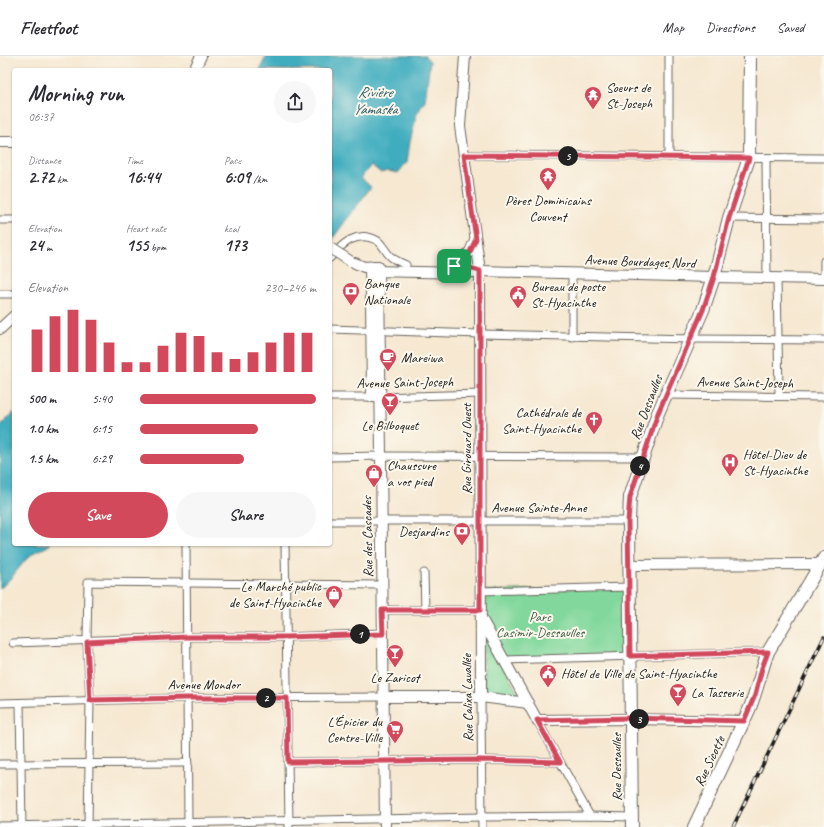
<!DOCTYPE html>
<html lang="en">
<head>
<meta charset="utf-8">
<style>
	body { margin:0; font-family:Caveat,sans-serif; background:#f7f7f7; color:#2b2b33; height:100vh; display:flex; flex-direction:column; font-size:15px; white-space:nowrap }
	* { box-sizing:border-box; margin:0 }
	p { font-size:13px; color:#7c7c81 }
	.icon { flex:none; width:22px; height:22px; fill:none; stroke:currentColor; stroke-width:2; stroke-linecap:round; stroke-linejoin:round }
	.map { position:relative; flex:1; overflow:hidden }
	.details { position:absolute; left:12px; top:12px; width:320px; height:478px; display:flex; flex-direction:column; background:#fff; border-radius:4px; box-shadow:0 1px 3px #0004 }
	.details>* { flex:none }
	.pin { position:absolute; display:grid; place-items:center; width:34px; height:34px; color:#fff; margin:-17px; border-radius:8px; box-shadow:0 2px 6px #0006 }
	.km { position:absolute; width:20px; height:20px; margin:-10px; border-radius:50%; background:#222; color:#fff; font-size:11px; line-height:20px; text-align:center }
	.round { display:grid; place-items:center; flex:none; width:42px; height:42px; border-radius:21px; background:#f7f7f7 }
	.headline { display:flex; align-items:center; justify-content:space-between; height:68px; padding:0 16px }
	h1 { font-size:22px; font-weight:800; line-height:30px }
	.metrics { display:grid; grid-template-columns:repeat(3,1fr); gap:6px; height:68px; padding:4px 16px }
	.metrics div { display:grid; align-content:center }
	.metrics b { font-size:17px; font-weight:800 }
	.metrics small { font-size:11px; font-weight:400 }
	.metrics p { font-size:11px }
	.chart { height:112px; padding:8px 16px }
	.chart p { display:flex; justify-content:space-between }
	.chart svg { width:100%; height:72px; margin-top:4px; stroke:#d1495b; stroke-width:6 }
	.action { display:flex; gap:8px; margin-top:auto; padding:8px 16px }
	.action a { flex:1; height:46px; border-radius:24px; background:#d1495b; color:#fff; font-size:16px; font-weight:800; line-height:46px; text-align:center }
	.action a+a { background:#f7f7f7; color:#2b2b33 }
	ul { padding:0 16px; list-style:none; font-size:13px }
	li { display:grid; grid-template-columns:64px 48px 1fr; align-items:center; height:30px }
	li i { height:10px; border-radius:5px; background:#d1495b }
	header { display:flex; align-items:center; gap:24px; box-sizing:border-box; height:56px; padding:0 20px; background:#fff; border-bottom:1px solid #e1e1e2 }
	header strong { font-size:19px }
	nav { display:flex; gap:22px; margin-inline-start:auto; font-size:14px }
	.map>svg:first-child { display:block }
</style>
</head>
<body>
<header>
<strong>Fleetfoot</strong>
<nav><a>Map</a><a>Directions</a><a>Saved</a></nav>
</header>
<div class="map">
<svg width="824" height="771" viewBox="0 0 824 771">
	<rect width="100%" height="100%" fill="#fbf7ec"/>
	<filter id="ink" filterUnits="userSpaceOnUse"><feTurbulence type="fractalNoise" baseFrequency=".025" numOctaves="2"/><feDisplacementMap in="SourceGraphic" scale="8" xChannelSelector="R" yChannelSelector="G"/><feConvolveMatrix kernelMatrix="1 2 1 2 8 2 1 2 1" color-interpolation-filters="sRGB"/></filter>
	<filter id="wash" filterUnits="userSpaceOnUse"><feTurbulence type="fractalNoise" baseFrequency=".012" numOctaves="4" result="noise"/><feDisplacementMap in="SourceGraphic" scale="16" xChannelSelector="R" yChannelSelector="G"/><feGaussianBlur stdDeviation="0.9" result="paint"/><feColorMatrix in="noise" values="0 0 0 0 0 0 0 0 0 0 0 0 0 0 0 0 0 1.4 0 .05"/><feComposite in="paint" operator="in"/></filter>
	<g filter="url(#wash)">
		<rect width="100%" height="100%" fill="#f6e8d1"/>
		<g fill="#82d89c" stroke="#4f7a5c">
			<path d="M629 531 630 600 504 604 480 561V535Z"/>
			<path d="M483 573 522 644 484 638Z"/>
		</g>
		<g fill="#40adbf" stroke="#2e646e">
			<path d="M266 0H425L430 5 425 45 417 58 410 86 407 106 398 117 388 115 381 117 371 109 361 122 371 131 330 186V14H260Z"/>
			<path d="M14 356V488H51C45 493 37 494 31 499 20 508 13 523 0 532V370Z"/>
		</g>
	</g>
	<g filter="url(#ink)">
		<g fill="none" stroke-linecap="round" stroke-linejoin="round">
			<defs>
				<g id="street">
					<path d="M464 99 824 102"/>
					<path d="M669 101V0"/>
					<path d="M766 102 767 222"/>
					<path d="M729 162 824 163"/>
					<path d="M0 164H14"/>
					<path d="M330 202C342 188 357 173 378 185 383 189 385 195 390 200 394 204 400 206 406 209"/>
					<path d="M572 218V281"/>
					<path d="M777 222 779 340"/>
					<path d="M824 223V205"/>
					<path d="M0 238H14"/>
					<path d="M330 273 480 278 691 283 824 284"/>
					<path d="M666 339 824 341"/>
					<path d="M330 341H372"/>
					<path d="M380 341 480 338"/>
					<path d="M330 401 380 400 643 401"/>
					<path d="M330 465H629"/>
					<path d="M186 488 188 771"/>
					<path d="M285 488 289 771"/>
					<path d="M424 517 425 554"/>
					<path d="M480 535 629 531"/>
					<path d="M382 554H480"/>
					<path d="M13 587 187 581H286L383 577"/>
					<path d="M504 604 768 596"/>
					<path d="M481 641 482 771"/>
					<path d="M0 647 187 642 384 641"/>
					<path d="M20 648 22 771"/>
					<path d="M537 664 590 760"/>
					<path d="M288 706 481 704 560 706"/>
					<path d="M0 708 188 707"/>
					<path d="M0 770 482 761 590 760 631 761"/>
					<path d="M88 771 90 644 87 586 88 526 382 529"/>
				</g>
				<g id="secondary">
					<path d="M465 0 460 70 480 215 481 641"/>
					<path d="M194 14 201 0"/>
					<path d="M0 86H14"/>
					<path d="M355 207 364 211 378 210"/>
					<path d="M454 210 470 196 475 184"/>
					<path d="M372 215 465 217 480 215 714 221 824 223"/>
					<path d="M0 273 14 260"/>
					<path d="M380 341H372L371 239 370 215 374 210 379 215 385 771"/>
					<path d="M629 509 820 508"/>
					<path d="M481 562 537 664 631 663 744 665"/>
					<path d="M384 641H481L528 647"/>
				</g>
				<g id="primary">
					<path d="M632 771 629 465 630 441 658 357 703 254 714 221 729 162 749 102 750 0"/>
					<path d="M694 771 749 654C757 635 761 615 768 596L824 502"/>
				</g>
			</defs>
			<use href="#street" stroke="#68635b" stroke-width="9"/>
			<use href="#secondary" stroke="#68635b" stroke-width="12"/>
			<use href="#primary" stroke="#68635b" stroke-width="14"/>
			<use href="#street" stroke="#fff" stroke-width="7"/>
			<use href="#secondary" stroke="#fff" stroke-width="10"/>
			<use href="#primary" stroke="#fff" stroke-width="12"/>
			<defs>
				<path id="rail" d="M733 771 824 581"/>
			</defs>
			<use href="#rail" stroke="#1c1c1c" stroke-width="3.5"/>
			<use href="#rail" stroke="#fbf7ec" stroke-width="2" stroke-dasharray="6" stroke-linecap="butt"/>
			<defs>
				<path id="secondary-bridge" d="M330 192 350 205"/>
			</defs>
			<use href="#secondary-bridge" stroke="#68635b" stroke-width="12" stroke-linecap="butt"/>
			<use href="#secondary-bridge" stroke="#fff" stroke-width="10"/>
		</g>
	</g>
	<g fill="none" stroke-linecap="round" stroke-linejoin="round" filter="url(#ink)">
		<defs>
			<path id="route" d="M464 99 749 102 729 162 714 221 703 254 658 357 630 441 628 465 630 600 768 596 762 612 755 639 744 665 631 662 537 664 560 706 481 704 288 706 287 642H187L90 644 87 586 187 581H286L383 578 382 554H480V215L466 211 454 210 470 196 476 183Z"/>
		</defs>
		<use href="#route" stroke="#fff" stroke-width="8"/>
		<use href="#route" stroke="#d1495b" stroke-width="5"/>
	</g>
	<defs>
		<symbol id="temple-pin" viewBox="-11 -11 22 30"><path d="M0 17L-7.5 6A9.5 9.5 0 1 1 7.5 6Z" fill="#d1495b" stroke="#fbf7ec"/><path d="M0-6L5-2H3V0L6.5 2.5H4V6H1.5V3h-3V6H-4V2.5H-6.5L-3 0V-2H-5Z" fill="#fff"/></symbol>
		<symbol id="bank-pin" viewBox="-11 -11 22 30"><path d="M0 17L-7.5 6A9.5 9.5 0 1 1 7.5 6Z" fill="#d1495b" stroke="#fbf7ec"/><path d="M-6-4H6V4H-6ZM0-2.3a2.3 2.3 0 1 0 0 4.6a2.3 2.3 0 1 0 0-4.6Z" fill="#fff"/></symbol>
		<symbol id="civic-pin" viewBox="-11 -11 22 30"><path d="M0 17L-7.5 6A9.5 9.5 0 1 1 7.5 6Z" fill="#d1495b" stroke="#fbf7ec"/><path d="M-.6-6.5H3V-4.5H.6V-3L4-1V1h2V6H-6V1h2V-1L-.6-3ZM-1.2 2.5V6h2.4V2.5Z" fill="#fff"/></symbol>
		<symbol id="cafe-pin" viewBox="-11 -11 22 30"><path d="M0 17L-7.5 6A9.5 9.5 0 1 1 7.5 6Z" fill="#d1495b" stroke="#fbf7ec"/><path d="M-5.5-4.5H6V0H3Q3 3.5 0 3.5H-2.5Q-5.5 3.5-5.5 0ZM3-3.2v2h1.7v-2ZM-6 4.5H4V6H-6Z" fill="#fff"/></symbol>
		<symbol id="bar-pin" viewBox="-11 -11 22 30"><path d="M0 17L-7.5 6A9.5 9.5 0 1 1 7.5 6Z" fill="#d1495b" stroke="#fbf7ec"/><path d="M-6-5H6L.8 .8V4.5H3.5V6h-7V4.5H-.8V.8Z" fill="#fff"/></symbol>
		<symbol id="church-pin" viewBox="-11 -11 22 30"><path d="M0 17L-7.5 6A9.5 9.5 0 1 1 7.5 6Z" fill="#d1495b" stroke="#fbf7ec"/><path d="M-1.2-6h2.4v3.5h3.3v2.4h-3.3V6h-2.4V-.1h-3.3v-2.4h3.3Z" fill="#fff"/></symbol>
		<symbol id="hospital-pin" viewBox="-11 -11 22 30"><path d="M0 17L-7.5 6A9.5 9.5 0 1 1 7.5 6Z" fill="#d1495b" stroke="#fbf7ec"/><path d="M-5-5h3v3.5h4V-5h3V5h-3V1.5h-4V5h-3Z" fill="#fff"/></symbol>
		<symbol id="shop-pin" viewBox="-11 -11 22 30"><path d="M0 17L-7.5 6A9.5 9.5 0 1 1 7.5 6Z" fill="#d1495b" stroke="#fbf7ec"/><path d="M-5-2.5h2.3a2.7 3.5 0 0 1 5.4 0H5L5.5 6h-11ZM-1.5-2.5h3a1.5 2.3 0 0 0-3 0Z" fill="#fff"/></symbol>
		<symbol id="supermarket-pin" viewBox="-11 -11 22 30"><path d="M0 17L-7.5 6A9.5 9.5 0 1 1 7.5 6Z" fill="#d1495b" stroke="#fbf7ec"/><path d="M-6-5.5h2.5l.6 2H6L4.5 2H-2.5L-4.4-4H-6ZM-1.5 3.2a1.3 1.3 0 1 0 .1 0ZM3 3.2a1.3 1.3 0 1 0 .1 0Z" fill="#fff"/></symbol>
	</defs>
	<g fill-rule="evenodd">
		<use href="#temple-pin" x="583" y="29" width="20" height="27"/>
		<use href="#temple-pin" x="538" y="110" width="20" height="27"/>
		<use href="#bank-pin" x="341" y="225" width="20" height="27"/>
		<use href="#civic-pin" x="508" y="228" width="20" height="27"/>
		<use href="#cafe-pin" x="378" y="291" width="20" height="27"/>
		<use href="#bar-pin" x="380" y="335" width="20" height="27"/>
		<use href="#church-pin" x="584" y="354" width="20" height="27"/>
		<use href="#hospital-pin" x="720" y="396" width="20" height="27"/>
		<use href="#shop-pin" x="364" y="407" width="20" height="27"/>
		<use href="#bank-pin" x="452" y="465" width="20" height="27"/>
		<use href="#shop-pin" x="324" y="528" width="20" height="27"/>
		<use href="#bar-pin" x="385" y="587" width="20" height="27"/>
		<use href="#civic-pin" x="538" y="607" width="20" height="27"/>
		<use href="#bar-pin" x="668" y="626" width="20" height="27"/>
		<use href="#supermarket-pin" x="385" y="663" width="20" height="27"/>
	</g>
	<g text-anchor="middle" stroke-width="4" stroke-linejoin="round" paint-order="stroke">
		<g font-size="14" fill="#1c1c1c" stroke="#fbf7ec" text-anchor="start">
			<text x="606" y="36">Soeurs de<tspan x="606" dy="16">St-Joseph</tspan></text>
			<text x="548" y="149" text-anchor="middle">Pères Dominicains<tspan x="548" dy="16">Couvent</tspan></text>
			<text x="364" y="232">Banque<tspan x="364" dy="16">Nationale</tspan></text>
			<text x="531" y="235">Bureau de poste<tspan x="531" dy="16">St-Hyacinthe</tspan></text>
			<text x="401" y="306">Mareiwa</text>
			<text x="581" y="361" text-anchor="end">Cathédrale de<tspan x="581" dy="16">Saint-Hyacinthe</tspan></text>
			<text x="390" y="374" text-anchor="middle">Le Bilboquet</text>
			<text x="743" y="403">Hôtel-Dieu de<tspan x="743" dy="16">St-Hyacinthe</tspan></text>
			<text x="387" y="414">Chaussure<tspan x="387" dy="16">a vos pied</tspan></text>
			<text x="449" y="480" text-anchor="end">Desjardins</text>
			<text x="321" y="535" text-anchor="end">Le Marché public<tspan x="321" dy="16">de Saint-Hyacinthe</tspan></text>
			<text x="561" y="622">Hôtel de Ville de Saint-Hyacinthe</text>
			<text x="395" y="626" text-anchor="middle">Le Zaricot</text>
			<text x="691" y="641">La Tasserie</text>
			<text x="382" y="670" text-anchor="end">L'Épicier du<tspan x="382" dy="16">Centre-Ville</tspan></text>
		</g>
		<g font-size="14" fill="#1c1c1c" stroke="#fbf7ec">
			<text transform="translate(640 205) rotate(2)" y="5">Avenue Bourdages Nord</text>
			<text transform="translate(405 326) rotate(-1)" y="5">Avenue Saint-Joseph</text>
			<text transform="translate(745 326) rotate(1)" y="5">Avenue Saint-Joseph</text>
			<text transform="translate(646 351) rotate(-69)" y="5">Rue Dessaulles</text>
			<text transform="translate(466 393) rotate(-90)" y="5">Rue Girouard Ouest</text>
			<text x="539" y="456">Avenue Sainte-Anne</text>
			<text transform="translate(367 481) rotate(-91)" y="5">Rue des Cascades</text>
			<text x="204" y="633">Avenue Mondor</text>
			<text transform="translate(467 642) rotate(-91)" y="5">Rue Calixa Lavallée</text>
			<text transform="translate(709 705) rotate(-65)" y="5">Rue Sicotte</text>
			<text transform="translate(616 711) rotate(-90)" y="5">Rue Dessaulles</text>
		</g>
		<g font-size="14" fill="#405e49" stroke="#fbf7ec">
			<text x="540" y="565">Parc<tspan x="540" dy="16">Casimir-Dessaulles</tspan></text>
		</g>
		<g font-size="15" font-style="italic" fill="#2c5d65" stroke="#fbf7ec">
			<text x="375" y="41">Rivière<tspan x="375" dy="17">Yamaska</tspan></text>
		</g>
	</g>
</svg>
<div class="pin" style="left:454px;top:210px;background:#1e9e55"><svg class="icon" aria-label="arrive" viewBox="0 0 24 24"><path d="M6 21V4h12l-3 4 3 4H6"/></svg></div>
<b class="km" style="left:360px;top:578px">1</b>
<b class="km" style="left:266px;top:642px">2</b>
<b class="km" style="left:639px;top:663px">3</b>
<b class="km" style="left:640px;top:410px">4</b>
<b class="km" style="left:568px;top:100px">5</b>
<section class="details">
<div class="headline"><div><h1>Morning run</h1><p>06:37</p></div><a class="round"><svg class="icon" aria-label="share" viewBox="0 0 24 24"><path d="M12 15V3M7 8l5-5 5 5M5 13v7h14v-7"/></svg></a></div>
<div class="metrics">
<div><p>Distance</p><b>2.72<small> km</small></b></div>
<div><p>Time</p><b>16:44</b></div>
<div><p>Pace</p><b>6:09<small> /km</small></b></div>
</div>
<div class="metrics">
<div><p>Elevation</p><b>24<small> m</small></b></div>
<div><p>Heart rate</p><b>155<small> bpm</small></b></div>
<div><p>kcal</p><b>173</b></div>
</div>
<div class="chart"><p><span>Elevation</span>230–246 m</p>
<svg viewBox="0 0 160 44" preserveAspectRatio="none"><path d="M5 44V18M15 44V10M25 44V6M35 44V12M45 44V26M55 44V38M65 44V38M75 44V28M85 44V20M95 44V22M105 44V32M115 44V36M125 44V32M135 44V26M145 44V20M155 44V20"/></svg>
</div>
<ul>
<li><b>500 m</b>5:40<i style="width:100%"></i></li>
<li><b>1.0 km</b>6:15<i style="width:67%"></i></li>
<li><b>1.5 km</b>6:29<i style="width:59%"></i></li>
</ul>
<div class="action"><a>Save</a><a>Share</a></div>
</section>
</div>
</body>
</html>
